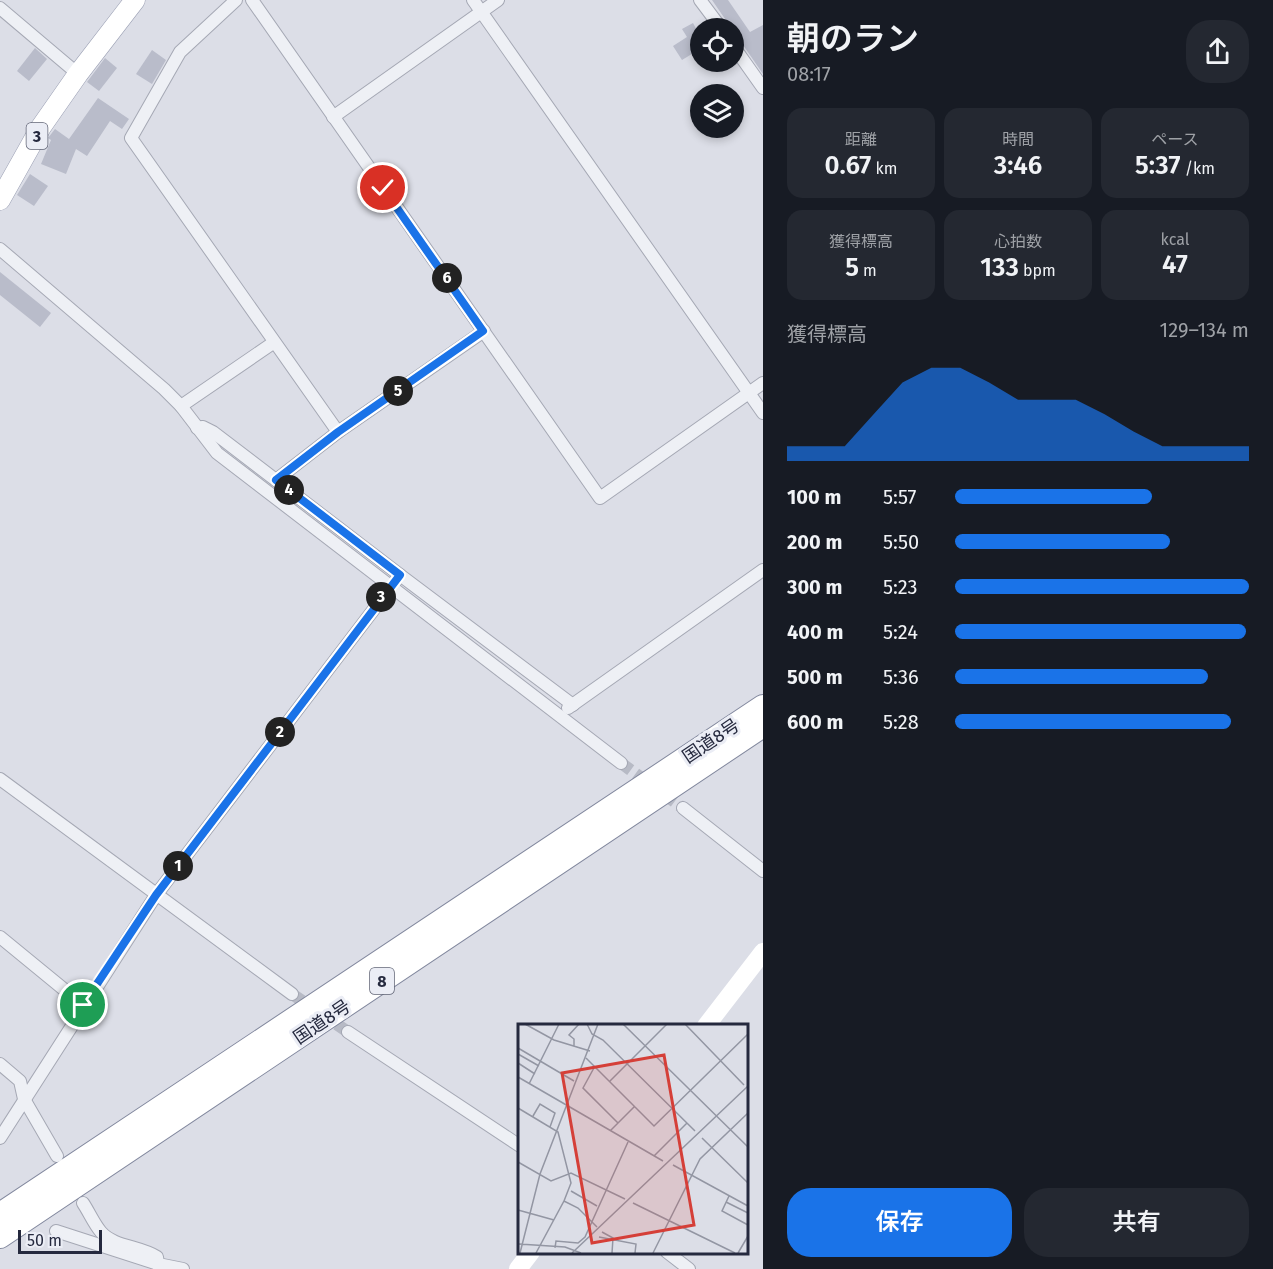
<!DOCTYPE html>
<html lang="ja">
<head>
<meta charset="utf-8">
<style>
	body { margin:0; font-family:"Fira Sans","Noto Sans JP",sans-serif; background:#242831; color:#f1f3f6; height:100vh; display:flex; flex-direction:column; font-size:22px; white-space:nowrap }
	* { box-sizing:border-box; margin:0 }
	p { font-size:20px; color:#9ea1a6 }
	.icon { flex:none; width:33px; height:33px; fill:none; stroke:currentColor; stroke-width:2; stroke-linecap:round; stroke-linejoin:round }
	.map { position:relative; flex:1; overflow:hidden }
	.sheet { display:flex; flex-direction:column; background:#171b24; width:510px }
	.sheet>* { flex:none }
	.fabs { position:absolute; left:690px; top:18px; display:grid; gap:12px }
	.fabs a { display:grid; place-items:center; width:54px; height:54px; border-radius:50%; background:#171b24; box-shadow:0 3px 9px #0003; font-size:30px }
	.scale { position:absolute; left:18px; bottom:15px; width:84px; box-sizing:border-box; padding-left:6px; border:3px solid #25293e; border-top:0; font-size:16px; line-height:21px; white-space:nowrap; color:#25293e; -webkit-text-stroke:4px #ebedf5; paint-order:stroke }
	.pin { position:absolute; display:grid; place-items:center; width:51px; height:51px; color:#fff; margin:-26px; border:3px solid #fff; border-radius:50%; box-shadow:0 2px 6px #0007 }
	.km { position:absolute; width:30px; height:30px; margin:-15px; border-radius:50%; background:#222; color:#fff; font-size:16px; line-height:30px; text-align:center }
	.round { display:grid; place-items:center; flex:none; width:63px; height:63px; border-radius:24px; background:#242831 }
	.headline { display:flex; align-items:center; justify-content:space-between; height:102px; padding:0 24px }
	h1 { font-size:33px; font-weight:600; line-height:45px }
	.figures { display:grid; grid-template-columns:repeat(3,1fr); gap:9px; height:102px; padding:6px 24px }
	.figures div { display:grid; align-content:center; border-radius:15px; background:#242831; text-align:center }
	.figures b { font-size:26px; font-weight:600 }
	.figures small { font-size:16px; font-weight:400 }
	.figures p { font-size:16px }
	.chart { height:168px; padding:12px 24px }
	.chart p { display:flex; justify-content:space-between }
	.chart svg { width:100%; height:108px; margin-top:6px; fill:#1a73e8; opacity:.7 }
	.action { display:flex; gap:12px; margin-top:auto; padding:12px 24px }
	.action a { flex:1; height:69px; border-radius:24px; background:#1a73e8; color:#fff; font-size:24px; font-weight:600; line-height:69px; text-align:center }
	.action a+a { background:#242831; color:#f1f3f6 }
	ul { padding:0 24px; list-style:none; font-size:20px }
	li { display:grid; grid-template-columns:96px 72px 1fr; align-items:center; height:45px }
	li i { height:15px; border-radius:8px; background:#1a73e8 }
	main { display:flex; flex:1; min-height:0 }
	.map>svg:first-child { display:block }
</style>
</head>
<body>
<main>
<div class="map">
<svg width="763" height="1269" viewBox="0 0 763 1269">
	<rect width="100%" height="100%" fill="#dcdee7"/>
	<g fill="#b9bcca">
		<path d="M712 0H728L750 32 763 25V74Z"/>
		<path d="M693 23 700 36V49L682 60 673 46 687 37 682 29Z"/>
		<path d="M35 48 47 59 29 81 17 71Z"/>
		<path d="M152 50 166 60 152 84 136 74Z"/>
		<path d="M105 58 117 68 99 91 87 82Z"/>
		<path d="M98 98 129 119 122 129 110 121 87 156 76 149 66 174 41 164 51 140 48 138 55 129 69 139Z"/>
		<path d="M30 174 48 186 34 206 17 195Z"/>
		<path d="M0 272 51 313 40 327 0 295Z"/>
	</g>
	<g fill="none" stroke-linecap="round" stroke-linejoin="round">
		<g stroke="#b7bac5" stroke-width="12" stroke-dasharray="12 6" stroke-linecap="butt">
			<path d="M621 763 683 808"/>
			<path d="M292 994 348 1032"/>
		</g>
		<defs>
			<g id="street">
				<path d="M236 0 180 52 131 138 338 432"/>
				<path d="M252 0 600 498 763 383"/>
				<path d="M473 0 763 413"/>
				<path d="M700 0 721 28"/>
				<path d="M0 8 78 74"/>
				<path d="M734 47 763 88"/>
				<path d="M333 117 498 0"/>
				<path d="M0 249 164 389 181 406 217 453 621 763"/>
				<path d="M181 406 273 343"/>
				<path d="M197 428 203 427 213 432 400 575"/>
				<path d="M276 480 338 432 484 331"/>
				<path d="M568 708 763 570"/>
				<path d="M0 779 292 994"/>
				<path d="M683 808 763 871"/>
				<path d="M0 937 83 1005"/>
				<path d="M348 1032 520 1146"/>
				<path d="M0 1064 20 1081 24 1099 57 1156"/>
				<path d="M0 1138 156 895 400 575 573 705"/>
				<path d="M83 1203C89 1212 94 1224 101 1232 114 1247 140 1246 157 1257L158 1265"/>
				<path d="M56 1231 158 1264 183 1269"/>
				<path d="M667 1252 689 1269"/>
			</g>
			<path id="primary" d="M0 200 41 127 78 74 135 0"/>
			<g id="highway">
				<path d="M0 1214 763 706"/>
				<path d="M0 1237 763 726"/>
			</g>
		</defs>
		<use href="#street" stroke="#a5a8b4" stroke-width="14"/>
		<use href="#primary" stroke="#9a9fb3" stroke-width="21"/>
		<use href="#highway" stroke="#82889e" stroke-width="24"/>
		<use href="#street" stroke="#eef0f5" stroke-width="12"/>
		<g stroke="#fff" stroke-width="18">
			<path d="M706 1026 763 952"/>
			<path d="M518 1269 531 1252"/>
		</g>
		<use href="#primary" stroke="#fff" stroke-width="20"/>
		<use href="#highway" stroke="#fff" stroke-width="22"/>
	</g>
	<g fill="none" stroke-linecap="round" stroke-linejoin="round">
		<defs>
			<path id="route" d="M83 1005 156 895 400 575 276 480 338 432 483 331 383 188"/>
		</defs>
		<use href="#route" stroke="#fff" stroke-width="12"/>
		<use href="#route" stroke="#1a73e8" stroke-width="8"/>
	</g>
	<g text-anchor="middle" stroke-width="6" stroke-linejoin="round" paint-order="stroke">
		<g fill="#ebedf5" stroke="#606475" stroke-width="1.5">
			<rect x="26.5" y="123" width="21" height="26" rx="4.5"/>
			<rect x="370" y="968" width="24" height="26" rx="4.5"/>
		</g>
		<g font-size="16" font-weight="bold" fill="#25293e">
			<text x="37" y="142">3</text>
			<text x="382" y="987">8</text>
		</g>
		<g font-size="18" fill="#25293e" stroke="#ebedf5">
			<text transform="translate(711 741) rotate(-34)" y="6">国道8号</text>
			<text transform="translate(322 1022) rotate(-34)" y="6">国道8号</text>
		</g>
	</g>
	<g transform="translate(518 1024)">
		<rect width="230" height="230" fill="#dcdee7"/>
		<path fill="none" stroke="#9396a3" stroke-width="1.5" d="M7 0 36 16 72 27M69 0 74 10 85 16 177 107M105 0 230 123M167 0 226 61M56 22V15L51 11 61 0M0 24 56 57M0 30 21 42M68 34 136 102 230 10M0 39 17 50M77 42 65 64 100 99M0 53 145 137M92 57 149 0M11 60 41 0M0 84 40 108 53 159 46 177M15 92 22 80 37 89 32 103M92 107 117 82M184 114 230 159M136 132 169 99M0 138 33 157 53 149 107 175M155 141 230 182M53 167 79 182M211 172 204 187 230 201M208 178 230 189M115 179 217 229M0 186 36 196M84 208 95 214 94 229M81 213 118 220 117 229M1 220 47 223 63 229M37 224 38 217 60 219 67 213 110 118M2 229 22 150 80 0M18 229 46 177 60 184 79 203M54 229 230 62M135 229 182 135 230 89M220 229 230 212"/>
		<path fill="#d53f38" fill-opacity="0.15" stroke="#d53f38" stroke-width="3" d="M146 31 176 201 74 219 44 49Z"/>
		<rect width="230" height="230" fill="none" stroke="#25293e" stroke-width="3"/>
	</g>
</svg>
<div class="fabs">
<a><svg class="icon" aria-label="locate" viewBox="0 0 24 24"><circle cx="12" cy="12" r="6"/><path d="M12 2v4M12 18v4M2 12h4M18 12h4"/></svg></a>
<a><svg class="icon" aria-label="layers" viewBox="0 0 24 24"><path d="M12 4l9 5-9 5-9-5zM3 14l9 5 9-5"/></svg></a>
</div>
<div class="scale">50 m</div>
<div class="pin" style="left:83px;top:1005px;background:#1e9e55"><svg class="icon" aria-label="arrive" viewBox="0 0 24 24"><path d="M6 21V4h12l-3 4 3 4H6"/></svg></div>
<div class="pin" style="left:383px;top:188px;background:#d93025"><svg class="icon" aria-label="check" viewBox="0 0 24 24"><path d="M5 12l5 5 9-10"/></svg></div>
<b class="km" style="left:178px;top:866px">1</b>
<b class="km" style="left:280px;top:732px">2</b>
<b class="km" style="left:381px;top:597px">3</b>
<b class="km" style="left:289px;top:490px">4</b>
<b class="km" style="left:398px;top:391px">5</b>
<b class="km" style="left:447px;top:278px">6</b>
</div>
<section class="sheet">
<div class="headline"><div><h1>朝のラン</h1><p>08:17</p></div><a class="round"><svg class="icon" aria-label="share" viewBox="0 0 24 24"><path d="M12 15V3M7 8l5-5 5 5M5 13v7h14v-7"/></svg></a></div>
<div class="figures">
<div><p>距離</p><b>0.67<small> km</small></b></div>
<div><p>時間</p><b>3:46</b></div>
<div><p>ペース</p><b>5:37<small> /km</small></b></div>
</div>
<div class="figures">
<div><p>獲得標高</p><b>5<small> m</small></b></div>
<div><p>心拍数</p><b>133<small> bpm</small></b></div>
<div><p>kcal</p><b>47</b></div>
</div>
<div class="chart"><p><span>獲得標高</span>129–134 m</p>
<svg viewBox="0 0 160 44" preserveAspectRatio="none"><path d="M0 44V38L10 38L20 38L30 25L40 12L50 6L60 6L70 12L80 19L90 19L100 19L110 25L120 32L130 38L140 38L150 38L160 38V44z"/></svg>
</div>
<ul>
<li><b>100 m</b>5:57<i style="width:67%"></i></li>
<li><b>200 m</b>5:50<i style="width:73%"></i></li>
<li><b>300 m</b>5:23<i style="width:100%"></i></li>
<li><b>400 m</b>5:24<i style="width:99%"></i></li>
<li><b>500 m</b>5:36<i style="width:86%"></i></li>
<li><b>600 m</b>5:28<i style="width:94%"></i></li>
</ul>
<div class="action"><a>保存</a><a>共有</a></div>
</section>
</main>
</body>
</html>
